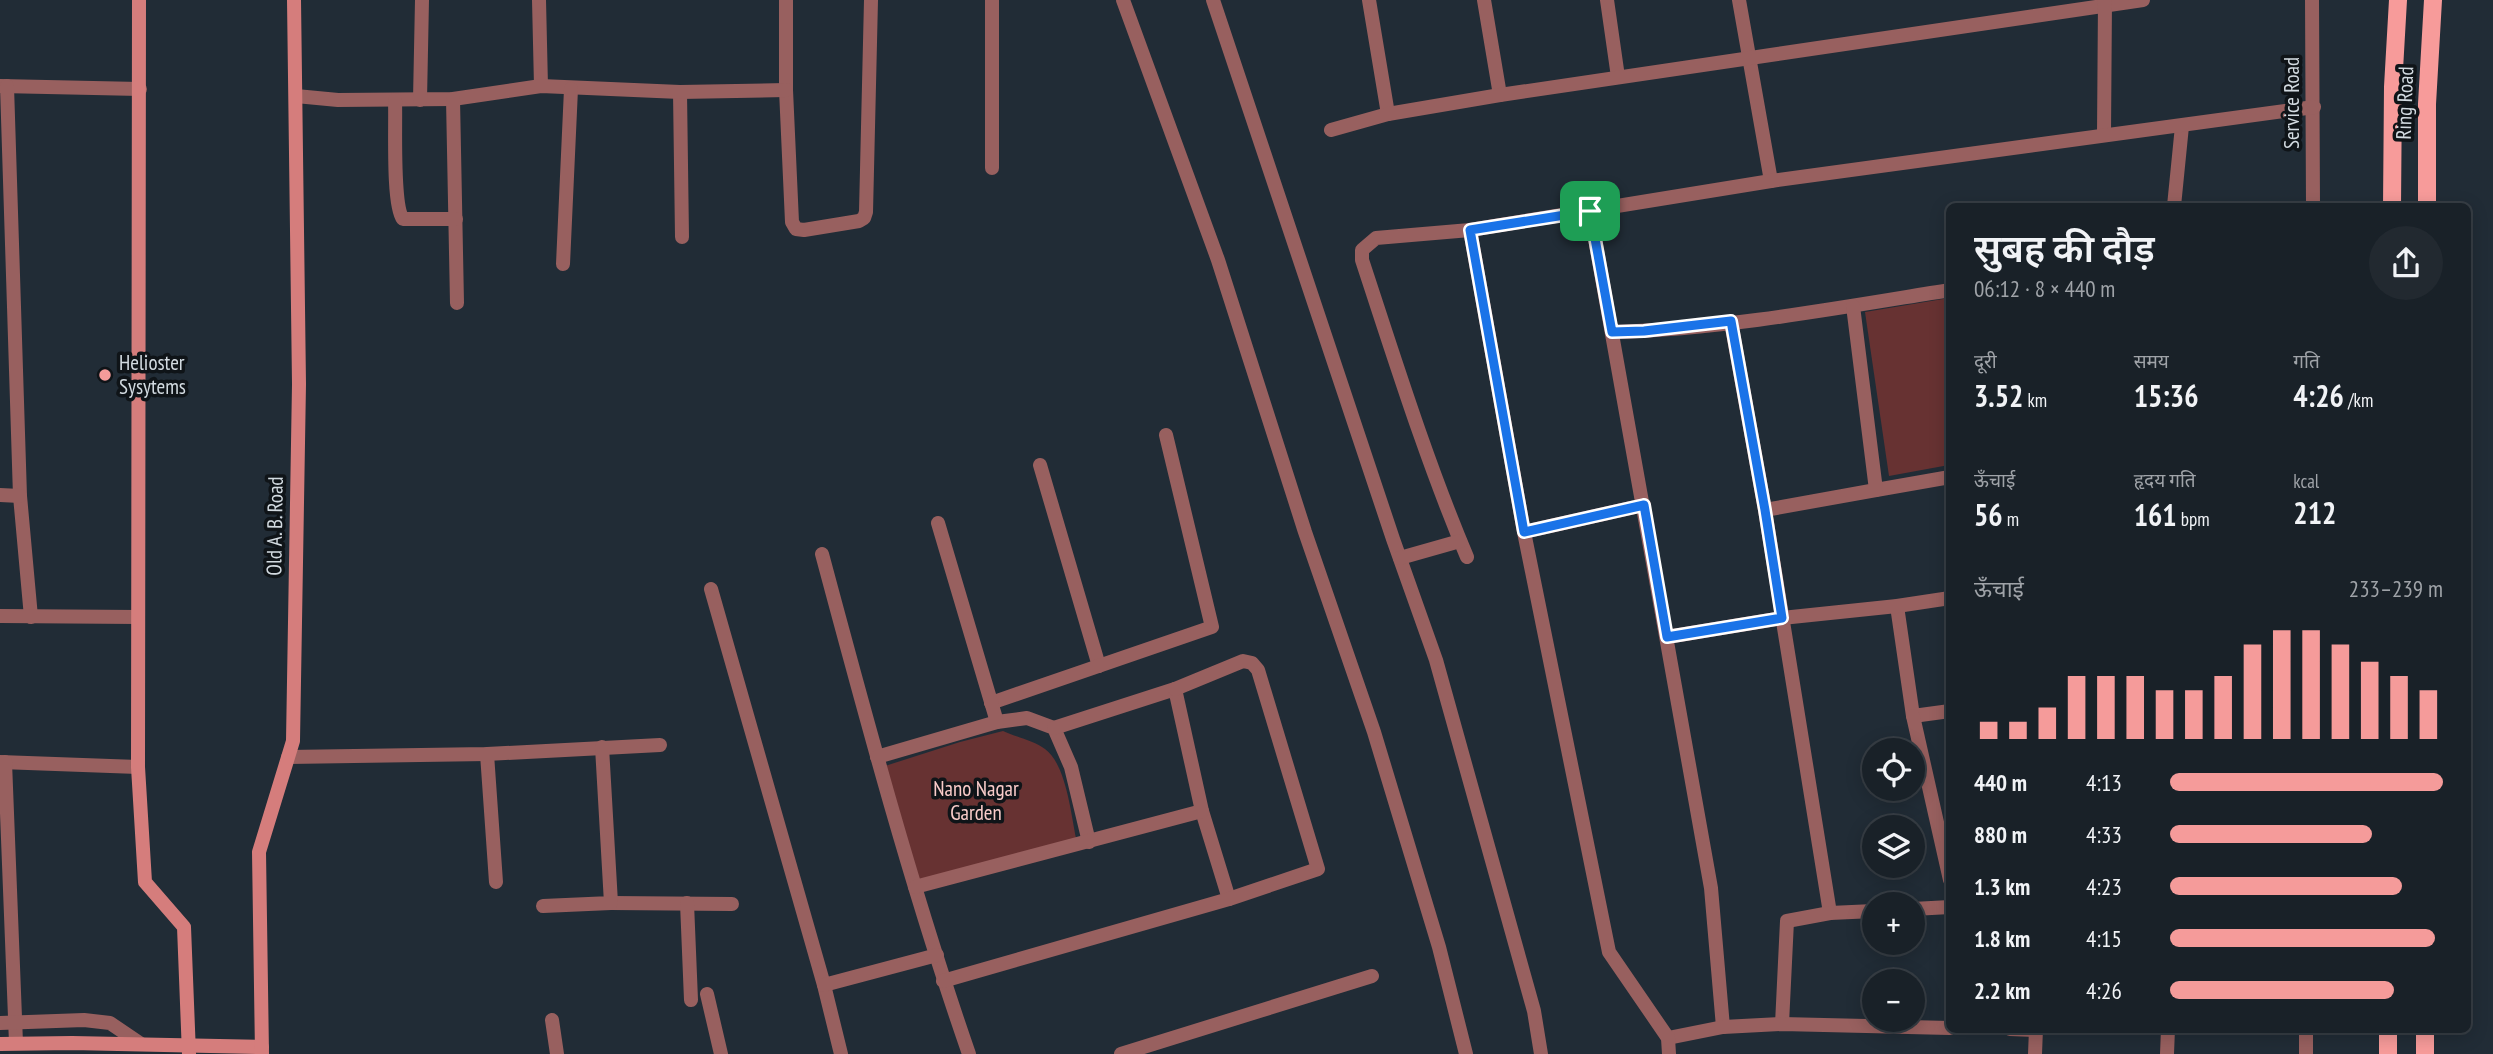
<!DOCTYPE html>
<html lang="hi">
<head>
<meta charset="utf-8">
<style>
	body { margin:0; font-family:"PT Sans Narrow","Noto Sans Devanagari",sans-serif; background:#222930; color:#f1f3f6; height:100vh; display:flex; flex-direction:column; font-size:26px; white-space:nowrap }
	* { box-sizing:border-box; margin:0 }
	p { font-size:23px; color:#9fa3a8 }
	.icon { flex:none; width:38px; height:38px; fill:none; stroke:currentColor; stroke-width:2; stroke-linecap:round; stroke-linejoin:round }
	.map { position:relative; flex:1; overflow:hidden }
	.sheet { position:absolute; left:1946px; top:203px; width:525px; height:830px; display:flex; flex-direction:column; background:#192128; border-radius:10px; box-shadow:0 4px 18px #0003,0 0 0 2px #373e45 }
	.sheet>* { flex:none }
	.controls { position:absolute; left:1862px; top:738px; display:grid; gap:14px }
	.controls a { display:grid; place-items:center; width:63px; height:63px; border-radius:50%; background:#192128; box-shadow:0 4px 18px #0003,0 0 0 2px #373e45; font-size:35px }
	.pin { position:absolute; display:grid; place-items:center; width:60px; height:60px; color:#fff; margin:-30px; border-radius:14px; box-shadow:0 4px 10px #0006 }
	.round { display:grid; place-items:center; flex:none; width:74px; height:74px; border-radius:37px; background:#222930 }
	.headline { display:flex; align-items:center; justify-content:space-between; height:119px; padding:0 28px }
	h1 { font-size:38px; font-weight:600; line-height:52px }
	.metrics { display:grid; grid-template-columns:repeat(3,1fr); gap:10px; height:119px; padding:7px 28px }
	.metrics div { display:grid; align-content:center }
	.metrics b { font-size:30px; font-weight:600 }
	.metrics small { font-size:19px; font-weight:400 }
	.metrics p { font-size:19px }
	.chart { height:196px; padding:14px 28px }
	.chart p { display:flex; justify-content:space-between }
	.chart svg { width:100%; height:126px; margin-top:7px; stroke:#f59b9a; stroke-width:6 }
	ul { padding:0 28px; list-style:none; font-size:23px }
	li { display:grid; grid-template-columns:112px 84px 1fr; align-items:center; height:52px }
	li i { height:18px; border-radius:9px; background:#f59b9a }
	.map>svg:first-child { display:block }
</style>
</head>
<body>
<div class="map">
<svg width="2493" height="1054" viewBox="0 0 2493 1054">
	<rect width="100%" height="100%" fill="#212c36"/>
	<g fill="#673232">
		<path d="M1949 298V465L1889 476 1865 312Z"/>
		<path d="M1003 731C1016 737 1034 741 1045 749 1066 764 1071 814 1076 838L919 880 885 766 960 742Z"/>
	</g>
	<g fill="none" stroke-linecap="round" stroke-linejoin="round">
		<g stroke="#98605f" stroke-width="14">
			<path d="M539 0 541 86"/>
			<path d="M786 0V90L792 222 796 229 804 230 859 221 864 218 866 212 871 0"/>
			<path d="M1123 0 1218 260 1305 532 1374 732 1439 947 1466 1054"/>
			<path d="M1213 0 1393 539 1436 660 1534 1011 1541 1054"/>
			<path d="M1369 0 1388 114"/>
			<path d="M1484 0 1500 95"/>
			<path d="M1607 0 1618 77"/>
			<path d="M1739 0 1771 181"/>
			<path d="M2312 0 2313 206"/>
			<path d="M0 86 140 89"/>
			<path d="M7 86 20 496 31 617"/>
			<path d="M680 92 682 237"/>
			<path d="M296 96 338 100 453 99 541 86 680 92 786 90"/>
			<path d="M453 99 457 303"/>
			<path d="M395 100C396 122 392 205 403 219H456"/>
			<path d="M420 100 422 0"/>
			<path d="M1331 130 1388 114 1500 95 2143 0"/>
			<path d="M2104 134 2105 0"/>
			<path d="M992 168V0"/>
			<path d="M2174 206 2182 126"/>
			<path d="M1590 211 1711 888 1723 1027"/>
			<path d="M563 264 571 89"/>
			<path d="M1731 322 1765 510 1830 913"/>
			<path d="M1612 332C1725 329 1838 308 1950 290"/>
			<path d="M1040 465 1099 666"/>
			<path d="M1876 490 1950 477"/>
			<path d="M0 495 20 496"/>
			<path d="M1765 510 1876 490 1853 306"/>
			<path d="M1524 532 1644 505"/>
			<path d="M822 554C867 722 912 890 969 1054"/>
			<path d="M1467 557C1426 460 1395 360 1362 260V250L1376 238 1470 230"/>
			<path d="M1400 558 1460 541"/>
			<path d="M711 589 824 985 841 1054"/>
			<path d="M1897 606 1913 716 1950 711"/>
			<path d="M0 616 138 617"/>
			<path d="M1667 637 1782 618 1897 606 1950 598"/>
			<path d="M991 703 1212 627 1166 435"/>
			<path d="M1913 716 1950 880"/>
			<path d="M997 722 1027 718 1054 728 1071 767 1089 842"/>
			<path d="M487 754 496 882"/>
			<path d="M288 757 487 754 660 745"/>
			<path d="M877 757 997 722 938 523"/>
			<path d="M0 762 138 767"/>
			<path d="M5 762 16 1043"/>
			<path d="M1202 811 1229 899"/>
			<path d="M915 887 1202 811 1175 689 1054 728"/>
			<path d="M611 903 732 904"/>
			<path d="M687 903 691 1000"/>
			<path d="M543 906 611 903 602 747"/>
			<path d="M1913 909 1950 907"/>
			<path d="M943 981 1229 899 1318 869 1258 670 1252 663 1243 661 1175 689"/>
			<path d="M824 985 937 955"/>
			<path d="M707 994 721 1054"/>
			<path d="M552 1020 557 1054"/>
			<path d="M0 1023 84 1020 110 1023 141 1044"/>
			<path d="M1782 1024 1787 921 1830 913 1874 911"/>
			<path d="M2010 1029 2036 1030"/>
			<path d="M2306 1029V1054"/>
			<path d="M1668 1038 1723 1027 1782 1024 1950 1028"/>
			<path d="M1121 1054 1372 976"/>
			<path d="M1669 1054 1668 1038 1609 952 1524 532 1470 230 1771 181 2314 107"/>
			<path d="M2035 1054 2036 1029"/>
			<path d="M2167 1054 2168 1029"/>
		</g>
		<g stroke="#d57d7c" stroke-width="14">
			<path d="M139 0 138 767 145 882 184 927 189 1054"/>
			<path d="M0 1044 72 1043 262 1047"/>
			<path d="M262 1054 259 852 293 741 299 384 294 0"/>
		</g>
		<g stroke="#f79b9a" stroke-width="18">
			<path d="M2392 206 2393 87 2398 0"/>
			<path d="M2427 206V104L2433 0"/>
			<path d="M2388 1054V1029"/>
			<path d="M2425 1054V1029"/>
		</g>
	</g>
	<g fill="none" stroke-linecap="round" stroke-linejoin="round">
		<defs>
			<path id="route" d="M1590 211 1612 332 1644 331 1731 321 1765 510 1782 618 1667 637 1644 505 1524 532 1470 230Z"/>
		</defs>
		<use href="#route" stroke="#fff" stroke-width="14"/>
		<use href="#route" stroke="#1a73e8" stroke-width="9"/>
	</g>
	<circle fill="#f59b9a" stroke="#0f1418" stroke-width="2.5" cx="105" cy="375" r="7"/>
	<g text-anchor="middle" stroke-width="7" stroke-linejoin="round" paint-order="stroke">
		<g font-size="21" fill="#d3dbe1" stroke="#0f1418">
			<text transform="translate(2292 103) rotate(-90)" y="7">Service Road</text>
			<text transform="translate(2405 103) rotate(-88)" y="7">Ring Road</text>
			<text transform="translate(275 526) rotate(-89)" y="7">Old A. B. Road</text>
		</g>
		<g font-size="21" fill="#d3dbe1" stroke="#0f1418" text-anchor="start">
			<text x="119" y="370">Helioster<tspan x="119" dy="24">Sysytems</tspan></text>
		</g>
		<g font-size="21" fill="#faccca" stroke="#0f1418">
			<text x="976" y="796">Nano Nagar<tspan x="976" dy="24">Garden</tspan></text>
		</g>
	</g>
</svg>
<div class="controls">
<a><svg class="icon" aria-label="locate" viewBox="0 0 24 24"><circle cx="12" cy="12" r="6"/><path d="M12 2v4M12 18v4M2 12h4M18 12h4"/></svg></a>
<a><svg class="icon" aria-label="layers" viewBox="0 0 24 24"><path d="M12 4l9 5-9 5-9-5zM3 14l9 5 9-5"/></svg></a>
<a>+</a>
<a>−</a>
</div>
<div class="pin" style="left:1590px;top:211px;background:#1e9e55"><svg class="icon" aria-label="arrive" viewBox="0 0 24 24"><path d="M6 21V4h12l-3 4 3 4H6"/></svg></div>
<section class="sheet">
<div class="headline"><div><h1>सुबह की दौड़</h1><p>06:12 · 8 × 440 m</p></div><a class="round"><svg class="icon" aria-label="share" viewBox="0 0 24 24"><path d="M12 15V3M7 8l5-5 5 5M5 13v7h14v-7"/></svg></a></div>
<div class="metrics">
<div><p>दूरी</p><b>3.52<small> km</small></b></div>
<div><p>समय</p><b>15:36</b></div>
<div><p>गति</p><b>4:26<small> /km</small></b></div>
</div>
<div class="metrics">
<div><p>ऊँचाई</p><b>56<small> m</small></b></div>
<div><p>हृदय गति</p><b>161<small> bpm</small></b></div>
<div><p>kcal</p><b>212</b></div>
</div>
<div class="chart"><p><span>ऊँचाई</span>233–239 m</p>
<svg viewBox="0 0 160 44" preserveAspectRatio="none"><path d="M5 44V38M15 44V38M25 44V33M35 44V22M45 44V22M55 44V22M65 44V27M75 44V27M85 44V22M95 44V11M105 44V6M115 44V6M125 44V11M135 44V17M145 44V22M155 44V27"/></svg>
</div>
<ul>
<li><b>440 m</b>4:13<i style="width:100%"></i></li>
<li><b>880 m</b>4:33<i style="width:74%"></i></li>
<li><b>1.3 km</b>4:23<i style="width:85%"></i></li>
<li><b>1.8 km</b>4:15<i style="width:97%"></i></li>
<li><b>2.2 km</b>4:26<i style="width:82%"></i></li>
</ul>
</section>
</div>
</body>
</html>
